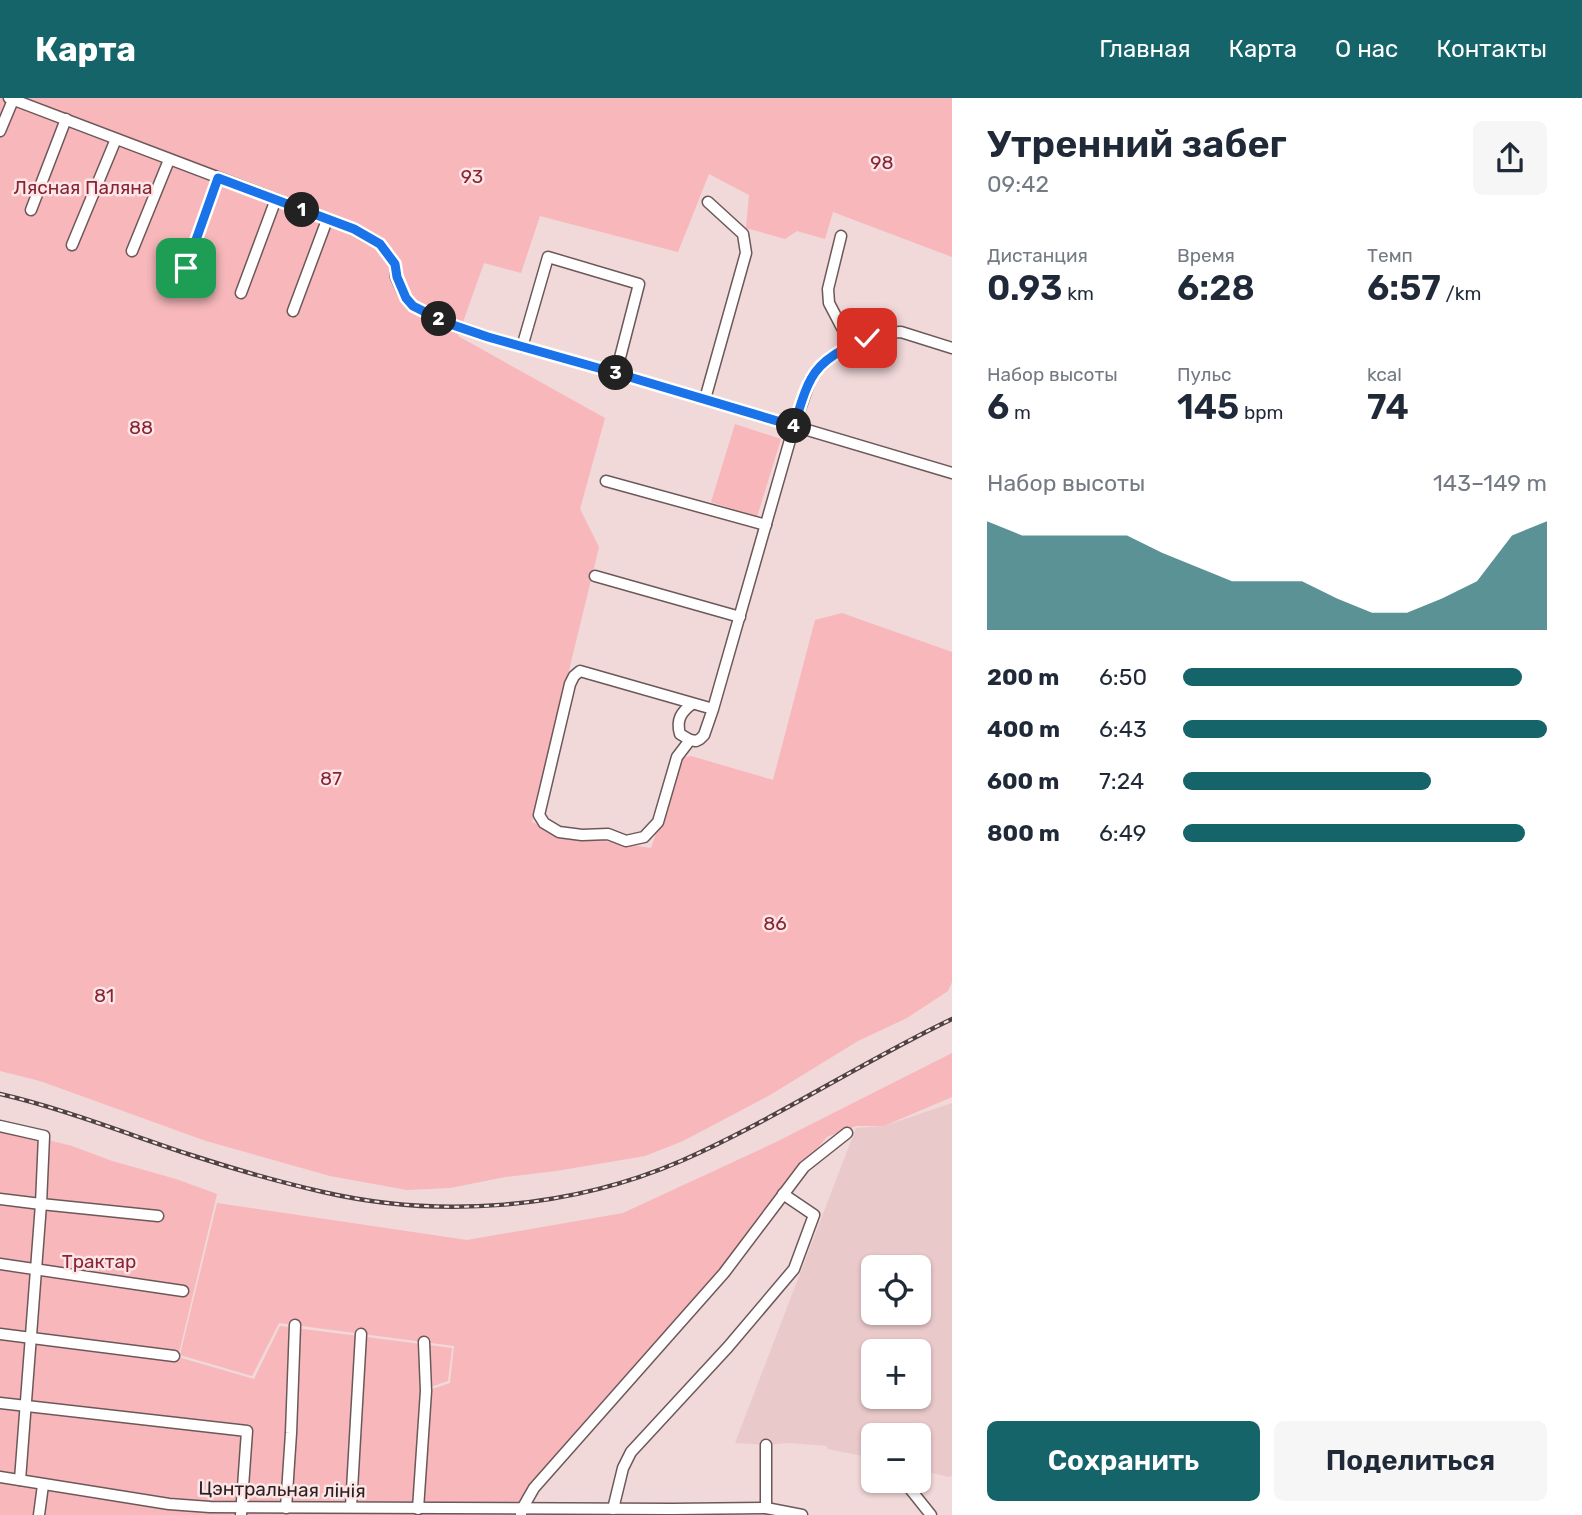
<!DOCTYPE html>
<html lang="ru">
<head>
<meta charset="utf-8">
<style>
	body { margin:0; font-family:Rubik,sans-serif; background:#f6f6f7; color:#1f2937; height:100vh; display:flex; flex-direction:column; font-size:26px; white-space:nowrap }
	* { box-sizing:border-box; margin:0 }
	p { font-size:23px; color:#747a83 }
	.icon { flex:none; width:38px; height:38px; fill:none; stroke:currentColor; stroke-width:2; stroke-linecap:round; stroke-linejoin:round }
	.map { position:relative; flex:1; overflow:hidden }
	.drawer { display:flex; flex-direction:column; background:#fff; width:630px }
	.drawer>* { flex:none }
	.tools { position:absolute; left:861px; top:1157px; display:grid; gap:14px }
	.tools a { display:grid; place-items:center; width:70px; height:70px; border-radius:10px; background:#fff; box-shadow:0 2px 5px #0004; font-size:35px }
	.pin { position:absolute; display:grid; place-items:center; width:60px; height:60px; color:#fff; margin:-30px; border-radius:14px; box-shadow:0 4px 10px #0006 }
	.km { position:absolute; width:35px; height:35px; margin:-18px; border-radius:50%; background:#222; color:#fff; font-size:19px; line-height:35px; text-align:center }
	.round { display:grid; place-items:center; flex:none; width:74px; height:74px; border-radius:10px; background:#f6f6f7 }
	.headline { display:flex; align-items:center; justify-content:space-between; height:119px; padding:0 35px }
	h1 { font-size:38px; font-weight:600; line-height:52px }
	.figures { display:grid; grid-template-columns:repeat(3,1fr); gap:10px; height:119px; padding:7px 35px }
	.figures div { display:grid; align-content:center }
	.figures b { font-size:35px; font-weight:600 }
	.figures small { font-size:19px; font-weight:400 }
	.figures p { font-size:19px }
	.chart { height:196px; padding:14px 35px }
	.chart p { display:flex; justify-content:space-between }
	.chart svg { width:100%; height:126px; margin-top:7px; fill:#15646a; opacity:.7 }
	.action { display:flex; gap:14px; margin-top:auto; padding:14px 35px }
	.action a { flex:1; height:80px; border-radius:10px; background:#15646a; color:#fff; font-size:28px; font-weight:600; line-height:80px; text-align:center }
	.action a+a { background:#f6f6f7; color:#1f2937 }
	ul { padding:0 35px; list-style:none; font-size:23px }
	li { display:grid; grid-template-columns:112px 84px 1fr; align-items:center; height:52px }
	li i { height:18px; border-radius:9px; background:#15646a }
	header { display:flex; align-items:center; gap:42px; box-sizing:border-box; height:98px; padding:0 35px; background:#15646a; color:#fff }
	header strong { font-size:33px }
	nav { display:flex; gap:38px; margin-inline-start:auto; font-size:24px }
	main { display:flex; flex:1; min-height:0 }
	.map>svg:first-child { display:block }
</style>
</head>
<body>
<header>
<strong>Карта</strong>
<nav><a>Главная</a><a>Карта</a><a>О нас</a><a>Контакты</a></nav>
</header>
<main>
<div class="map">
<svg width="952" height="1417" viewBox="0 0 952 1417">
	<rect width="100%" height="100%" fill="#f1d8d9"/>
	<path fill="#eac9cb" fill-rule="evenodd" d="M952 1005V1378L949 1379 919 1372V1337H873V1360L827 1351V1348L789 1345 766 1347 735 1345 856 1030 884 1028ZM873 1169H919V1214H873ZM873 1253H919V1298H873Z"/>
	<g fill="#f7b7bb">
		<path d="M0 0H952V159L833 114 825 141 797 133 785 141 746 130 749 97 709 76 678 154 540 118 521 175 484 165 458 238 605 320 580 411 599 449 532 724 562 737 651 750 682 660 691 658 773 682 815 522 842 515 952 554V884L948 893 907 920 858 943 770 997 683 1043 645 1058 556 1073 505 1079 450 1090 407 1092 330 1078 206 1043 40 983 0 973Z"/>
		<path d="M735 326 781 341 757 419 711 404Z"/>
		<path d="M952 955V999L884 1028H856L827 1039 784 1088 742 1146 587 1320 544 1370 515 1408 418 1405 426 1293 450 1285 454 1248 279 1225 252 1278 180 1257 217 1105 467 1142 623 1115 774 1045Z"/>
		<path d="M0 1030 72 1048 112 1063 176 1081 217 1096 178 1259 254 1281 280 1228 452 1250 448 1283 424 1291 415 1413 612 1414 617 1417H0Z"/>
	</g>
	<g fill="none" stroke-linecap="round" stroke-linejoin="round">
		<defs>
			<g id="minor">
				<path d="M9 0 354 131 380 146 395 166 396 179 402 192 406 200 413 208 447 225 488 239 616 275 952 375"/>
				<path d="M0 33 13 2"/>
				<path d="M31 112 66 21"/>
				<path d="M841 138 828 191 829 205 851 247"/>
				<path d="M72 147 116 41"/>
				<path d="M132 153 169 62"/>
				<path d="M186 170 218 80"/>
				<path d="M241 195 276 101"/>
				<path d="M293 213 327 122"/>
				<path d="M522 249 548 159 639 186 616 275"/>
				<path d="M705 301 746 155 743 136 708 104"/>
				<path d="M606 383 766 427"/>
				<path d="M595 478 740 519"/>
				<path d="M713 611 580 573 574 578 570 586 539 717 544 725 559 734 582 737 608 736 626 743 644 739 658 724 677 659 690 642 696 643 700 641 704 637 713 611 794 328 810 282 817 272 830 260 851 247 879 235 901 234 952 250"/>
				<path d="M690 642 680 636C676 622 681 614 692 606"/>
				<path d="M0 1028 44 1038 41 1106 20 1382"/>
				<path d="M0 1101 41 1106 158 1118"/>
				<path d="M0 1166 183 1193"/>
				<path d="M0 1236 174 1258"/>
				<path d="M0 1305 247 1333 241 1417"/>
				<path d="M766 1347V1410"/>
				<path d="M0 1379 169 1406 210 1409 672 1411 766 1410 802 1417"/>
				<path d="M903 1382 931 1417"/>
				<path d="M351 1409 361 1236"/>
				<path d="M286 1410 291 1335 295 1227"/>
				<path d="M418 1411 426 1293 424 1244"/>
				<path d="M613 1411 623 1370 631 1354 728 1249 794 1171 814 1117 783 1096"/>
				<path d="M521 1416 522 1411 534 1390 724 1175 804 1069 847 1035"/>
				<path d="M39 1417 43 1387"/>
			</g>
		</defs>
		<use href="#minor" stroke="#6d5859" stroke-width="13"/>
		<use href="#minor" stroke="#fff" stroke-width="10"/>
		<defs>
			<path id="rail" d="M0 996C65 1011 127 1036 191 1057 234 1071 279 1084 323 1094 440 1121 570 1111 681 1063 774 1022 860 965 952 921"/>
		</defs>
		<use href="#rail" stroke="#4e4243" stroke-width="4.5"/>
		<use href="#rail" stroke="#fee5e6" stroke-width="2" stroke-dasharray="5" stroke-linecap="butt"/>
	</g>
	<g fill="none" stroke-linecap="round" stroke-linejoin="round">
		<defs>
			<path id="route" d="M186 170 218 80 354 131 380 146 395 166 397 179 406 200 413 208 447 225 488 239 616 275 794 328C799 313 803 295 811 281 822 260 847 249 867 240"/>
		</defs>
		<use href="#route" stroke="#fff" stroke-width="14"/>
		<use href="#route" stroke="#1a73e8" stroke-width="9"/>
	</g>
	<g text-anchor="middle" stroke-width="5" stroke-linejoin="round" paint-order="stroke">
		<g font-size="19" fill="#862537" stroke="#fee5e6">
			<text x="882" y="71">98</text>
			<text x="472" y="85">93</text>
			<text x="83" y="96">Лясная Паляна</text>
			<text x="141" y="336">88</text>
			<text x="331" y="687">87</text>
			<text x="775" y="832">86</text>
			<text x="104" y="904">81</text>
			<text x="99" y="1170">Трактар</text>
		</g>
		<g font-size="19" fill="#292021" stroke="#fee5e6">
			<text transform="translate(282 1391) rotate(1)" y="7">Цэнтральная лінія</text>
		</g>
	</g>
</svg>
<div class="tools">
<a><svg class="icon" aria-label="locate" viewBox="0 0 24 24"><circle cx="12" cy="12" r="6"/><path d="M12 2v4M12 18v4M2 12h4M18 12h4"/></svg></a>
<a>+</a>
<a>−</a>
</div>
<div class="pin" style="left:186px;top:170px;background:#1e9e55"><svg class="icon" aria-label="arrive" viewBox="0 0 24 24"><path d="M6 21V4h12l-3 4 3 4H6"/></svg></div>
<div class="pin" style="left:867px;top:240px;background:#d93025"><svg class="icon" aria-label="check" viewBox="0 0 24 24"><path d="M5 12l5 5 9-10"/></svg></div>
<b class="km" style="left:302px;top:112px">1</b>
<b class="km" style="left:439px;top:221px">2</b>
<b class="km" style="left:616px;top:275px">3</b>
<b class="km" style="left:794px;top:328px">4</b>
</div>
<section class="drawer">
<div class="headline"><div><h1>Утренний забег</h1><p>09:42</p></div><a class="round"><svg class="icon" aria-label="share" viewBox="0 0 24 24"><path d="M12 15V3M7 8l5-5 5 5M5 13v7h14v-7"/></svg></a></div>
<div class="figures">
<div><p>Дистанция</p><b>0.93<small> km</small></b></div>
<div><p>Время</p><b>6:28</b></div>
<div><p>Темп</p><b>6:57<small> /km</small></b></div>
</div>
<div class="figures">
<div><p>Набор высоты</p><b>6<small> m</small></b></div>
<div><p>Пульс</p><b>145<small> bpm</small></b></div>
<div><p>kcal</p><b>74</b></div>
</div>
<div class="chart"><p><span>Набор высоты</span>143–149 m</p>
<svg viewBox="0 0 160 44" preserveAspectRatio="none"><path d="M0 44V6L10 11L20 11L30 11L40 11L50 17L60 22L70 27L80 27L90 27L100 33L110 38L120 38L130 33L140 27L150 11L160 6V44z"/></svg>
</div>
<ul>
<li><b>200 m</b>6:50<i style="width:93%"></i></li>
<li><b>400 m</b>6:43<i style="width:100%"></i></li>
<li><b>600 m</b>7:24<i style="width:68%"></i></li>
<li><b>800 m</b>6:49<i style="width:94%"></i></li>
</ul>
<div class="action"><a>Сохранить</a><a>Поделиться</a></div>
</section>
</main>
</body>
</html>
